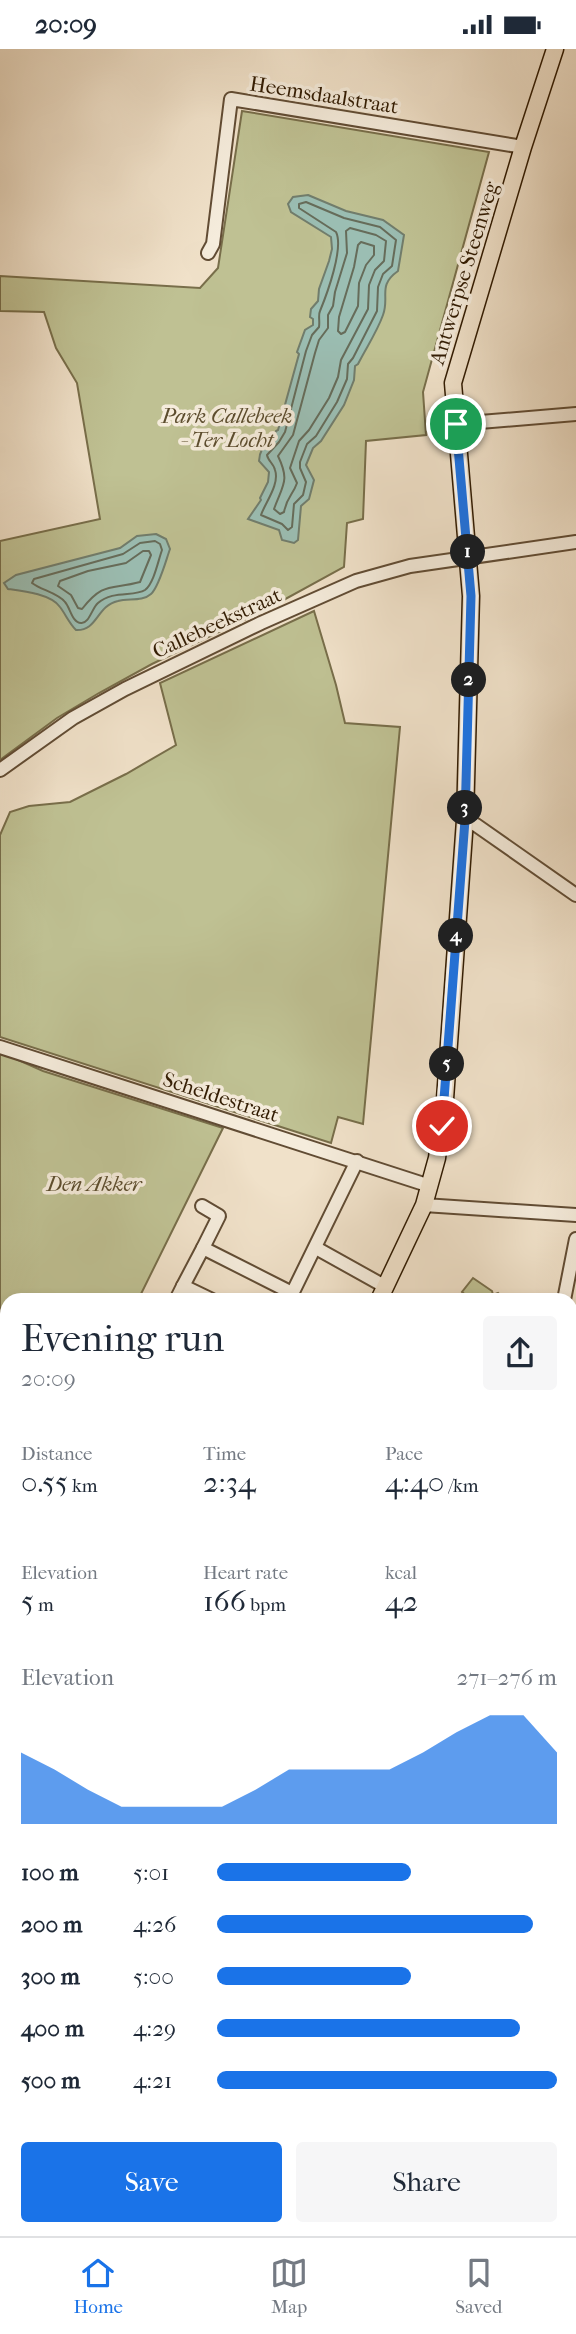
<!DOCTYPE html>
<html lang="en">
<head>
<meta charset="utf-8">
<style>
	body { margin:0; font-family:"IM FELL French Canon",serif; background:#f6f6f7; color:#1f2937; height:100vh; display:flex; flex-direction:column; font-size:26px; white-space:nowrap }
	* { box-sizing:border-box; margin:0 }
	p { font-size:23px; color:#747a83 }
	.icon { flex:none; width:38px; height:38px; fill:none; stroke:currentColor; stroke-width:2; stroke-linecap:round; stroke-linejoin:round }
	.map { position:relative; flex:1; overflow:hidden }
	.panel { position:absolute; left:0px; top:1244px; width:578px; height:943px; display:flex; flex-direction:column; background:#fff; border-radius:21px 21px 0 0; box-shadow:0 4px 10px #0003 }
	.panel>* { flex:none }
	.pin { position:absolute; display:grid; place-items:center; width:60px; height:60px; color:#fff; margin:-30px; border:4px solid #fff; border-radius:50%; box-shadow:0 2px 7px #0007 }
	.km { position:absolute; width:35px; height:35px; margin:-18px; border-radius:50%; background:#222; color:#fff; font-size:19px; line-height:35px; text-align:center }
	.round { display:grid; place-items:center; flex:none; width:74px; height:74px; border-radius:7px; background:#f6f6f7 }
	.head { display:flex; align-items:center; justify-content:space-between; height:119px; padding:0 21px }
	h1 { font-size:38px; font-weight:600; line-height:52px }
	.figures { display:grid; grid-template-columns:repeat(3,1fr); gap:10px; height:119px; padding:7px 21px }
	.figures div { display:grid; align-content:center }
	.figures b { font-size:30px; font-weight:600 }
	.figures small { font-size:19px; font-weight:400 }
	.figures p { font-size:19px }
	.chart { height:196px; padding:14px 21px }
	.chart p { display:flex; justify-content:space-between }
	.chart svg { width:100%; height:126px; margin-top:7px; fill:#1a73e8; opacity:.7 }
	.button { display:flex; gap:14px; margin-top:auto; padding:14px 21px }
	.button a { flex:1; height:80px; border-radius:7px; background:#1a73e8; color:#fff; font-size:28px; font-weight:600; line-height:80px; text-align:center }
	.button a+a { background:#f6f6f7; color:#1f2937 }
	ul { padding:0 21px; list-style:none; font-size:23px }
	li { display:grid; grid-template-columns:112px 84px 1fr; align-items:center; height:52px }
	li i { height:18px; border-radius:9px; background:#1a73e8 }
	.status { display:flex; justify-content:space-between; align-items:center; height:49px; padding:0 35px; background:#fff; direction:ltr }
	.status svg { height:19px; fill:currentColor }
	.dock { display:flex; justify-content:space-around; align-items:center; height:98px; border-top:2px solid #e0e1e3; background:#fff; font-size:19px; color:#747a83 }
	.dock a { display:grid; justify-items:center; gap:4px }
	.dock .on { color:#1a73e8 }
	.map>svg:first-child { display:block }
</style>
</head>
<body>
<div class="status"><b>20:09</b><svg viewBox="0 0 49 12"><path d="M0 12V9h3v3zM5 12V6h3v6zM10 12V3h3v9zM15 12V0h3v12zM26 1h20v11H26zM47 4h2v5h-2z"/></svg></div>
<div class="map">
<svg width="576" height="2187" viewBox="0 0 576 2187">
	<rect width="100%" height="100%" fill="#f0e1c9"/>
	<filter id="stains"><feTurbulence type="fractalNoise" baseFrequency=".00286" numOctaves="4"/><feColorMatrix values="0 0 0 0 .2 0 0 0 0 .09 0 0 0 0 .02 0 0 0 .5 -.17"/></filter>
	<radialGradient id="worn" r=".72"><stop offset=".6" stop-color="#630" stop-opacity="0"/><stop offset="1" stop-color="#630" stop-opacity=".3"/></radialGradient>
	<g fill="#bfc193" stroke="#786e4a" stroke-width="2">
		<path d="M242 62 489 103 423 343 426 386 366 392 363 470 347 474 344 518 269 559 152 615 99 644 57 669 0 711V492L100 470 77 334 56 299 44 263 0 262V227L200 239 218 219Z"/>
		<path d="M314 562 336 636 345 674 400 678 363 1075 338 1068 331 1094 0 988V786L10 763 29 757 70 753 126 725 176 696 160 634Z"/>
		<path d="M0 1003 43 1022 223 1079 138 1251H7V1438L0 1437Z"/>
		<path d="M473 1229 492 1242 493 1246 498 1244 503 1249 502 1251C487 1251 473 1254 462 1243Z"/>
		<path d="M576 1313V1504L571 1517 570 1342Z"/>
	</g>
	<g fill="#9bbeb3" stroke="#717d6c" stroke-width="2">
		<path d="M308 146 346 162 383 171 404 186 398 222C377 237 390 247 383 266 377 283 366 299 358 315L355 317 354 331 344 356 321 392 313 399 306 416 314 431 309 450 301 457 298 491 294 494 282 491 279 481 248 470 261 451 260 449 268 433 269 423 259 412C260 394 271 396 276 382L278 381 299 305 297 303 305 281 313 276V270L310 268 311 260 318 252 319 240 329 212 332 200 331 188 291 163 288 155 293 148Z"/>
		<path d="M156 485 166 490 170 500C166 511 159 538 151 545 142 553 129 549 118 552 96 557 98 582 76 581 69 574 66 566 60 558 51 545 23 542 8 540L4 534 16 526 120 499 137 487Z"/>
	</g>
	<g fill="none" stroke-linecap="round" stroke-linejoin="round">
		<g stroke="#666c5a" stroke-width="2">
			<path d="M306 153 344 169 380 178 396 191 392 217 383 225 378 238 377 262 353 309 348 315 347 330 337 353 316 387 307 395 300 413V419L306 433 303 446 294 455 292 478 288 481 282 475 261 466C265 454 280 435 275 421 274 415 268 412 267 406L279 393 285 383 306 302 312 286 319 278C320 272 318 266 320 262 327 245 344 199 336 183L299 159V155Z"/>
			<path d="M350 179 376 186 386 192 384 212 375 221 369 236 368 260 341 311 338 328 329 349 309 381 299 392 290 419 297 434C293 446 287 447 284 463L280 465 274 460C283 435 290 432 278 407L293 386 315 304 319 291 328 279V266L333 257 335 243 347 204 346 182Z"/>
			<path d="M361 193 374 197V206L366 216 359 234 358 257 345 283 341 285 338 282 339 268 354 218 358 196Z"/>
			<path d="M155 492 160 495 162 501C158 512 154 534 145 541 134 548 113 541 98 554 92 559 89 575 81 574 72 574 70 558 65 553 58 544 41 541 32 534L34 530 123 505 140 494Z"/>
			<path d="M143 502H149L151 506 140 533C111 541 104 532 82 560L78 559 71 546 58 537 60 532 88 522 126 514Z"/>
		</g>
		<defs>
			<g id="minor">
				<path d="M208 204 213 195 231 50 523 98"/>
				<path d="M456 375 576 365"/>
				<path d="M0 721 73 669 125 640 261 574 356 532 410 517 576 493"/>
				<path d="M465 771 476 776 576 846"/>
				<path d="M0 998 430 1137"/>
				<path d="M424 1156 576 1166"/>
				<path d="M202 1157 219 1167 203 1199"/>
				<path d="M316 1199 386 1238"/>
				<path d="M176 1251 183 1237"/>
				<path d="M212 1251 183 1237 203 1199 292 1244"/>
				<path d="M289 1251 357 1112"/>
				<path d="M564 1251 576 1190"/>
				<path d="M570 1571 575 1555"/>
				<path d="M570 1583 576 1607"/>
				<path d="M570 1789 576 1788"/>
				<path d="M0 2086 7 2082"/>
				<path d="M47 2180 48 2187"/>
				<path d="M282 2180 283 2187"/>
			</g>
			<g id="major">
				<path d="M379 1251 424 1156 437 1109 445 1050 465 771 471 547 453 334 523 98 555 0"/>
				<path d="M202 2180V2187"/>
			</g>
		</defs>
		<use href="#minor" stroke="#614c34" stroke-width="16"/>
		<use href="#major" stroke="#311b02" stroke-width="19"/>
		<use href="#minor" stroke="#f5ecdc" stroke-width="12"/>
		<use href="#major" stroke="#f0e1c9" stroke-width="16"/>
		<g stroke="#311b02" stroke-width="2.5" stroke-dasharray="12 12" stroke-linecap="butt">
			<path d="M570 1297 576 1267"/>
			<path d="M570 1324 576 1294"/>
			<path d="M475 2180 476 2187"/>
		</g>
	</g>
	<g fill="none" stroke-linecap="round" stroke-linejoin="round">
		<defs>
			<path id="route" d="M442 1077 465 771 471 547 456 375"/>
		</defs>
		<use href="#route" stroke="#fff" stroke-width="14"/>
		<use href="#route" stroke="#1a73e8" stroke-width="9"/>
	</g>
	<g text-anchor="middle" stroke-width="7" stroke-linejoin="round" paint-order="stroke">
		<g font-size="21" fill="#311b02" stroke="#f5ecdc">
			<text transform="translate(324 46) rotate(9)" y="7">Heemsdaalstraat</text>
			<text transform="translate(464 224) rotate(-73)" y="7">Antwerpse Steenweg</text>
			<text transform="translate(217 574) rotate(-25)" y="7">Callebeekstraat</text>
			<text transform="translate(221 1048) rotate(18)" y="7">Scheldestraat</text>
		</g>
		<g font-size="21" font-style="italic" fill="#5c4d2e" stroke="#f5ecdc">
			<text x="227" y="374">Park Callebeek<tspan x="227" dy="24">- Ter Locht</tspan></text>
			<text x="94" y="1142">Den Akker</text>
		</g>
	</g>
	<rect width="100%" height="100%" filter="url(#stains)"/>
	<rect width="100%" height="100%" fill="url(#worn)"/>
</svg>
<div class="pin" style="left:456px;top:375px;background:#1e9e55"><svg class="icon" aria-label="arrive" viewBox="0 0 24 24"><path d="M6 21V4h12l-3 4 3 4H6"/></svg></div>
<div class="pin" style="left:442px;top:1077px;background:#d93025"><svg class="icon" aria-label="check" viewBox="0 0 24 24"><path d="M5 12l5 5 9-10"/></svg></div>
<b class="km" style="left:468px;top:503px">1</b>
<b class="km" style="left:469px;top:631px">2</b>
<b class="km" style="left:465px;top:759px">3</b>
<b class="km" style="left:456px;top:887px">4</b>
<b class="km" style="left:447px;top:1015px">5</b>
<section class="panel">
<div class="head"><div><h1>Evening run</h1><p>20:09</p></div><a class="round"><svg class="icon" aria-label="share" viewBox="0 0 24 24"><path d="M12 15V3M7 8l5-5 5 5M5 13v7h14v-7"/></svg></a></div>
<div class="figures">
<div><p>Distance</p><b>0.55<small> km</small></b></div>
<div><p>Time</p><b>2:34</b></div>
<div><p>Pace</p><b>4:40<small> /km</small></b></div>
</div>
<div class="figures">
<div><p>Elevation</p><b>5<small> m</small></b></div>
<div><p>Heart rate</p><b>166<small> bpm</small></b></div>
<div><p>kcal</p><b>42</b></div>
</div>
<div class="chart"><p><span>Elevation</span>271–276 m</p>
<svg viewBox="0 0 160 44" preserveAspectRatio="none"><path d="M0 44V19L10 25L20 32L30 38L40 38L50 38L60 38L70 32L80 25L90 25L100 25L110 25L120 19L130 12L140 6L150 6L160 19V44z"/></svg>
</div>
<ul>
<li><b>100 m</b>5:01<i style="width:57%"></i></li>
<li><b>200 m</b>4:26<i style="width:93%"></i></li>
<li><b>300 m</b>5:00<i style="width:57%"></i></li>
<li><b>400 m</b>4:29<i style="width:89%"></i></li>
<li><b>500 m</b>4:21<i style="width:100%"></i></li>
</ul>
<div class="button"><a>Save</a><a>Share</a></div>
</section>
</div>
<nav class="dock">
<a class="on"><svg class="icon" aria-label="home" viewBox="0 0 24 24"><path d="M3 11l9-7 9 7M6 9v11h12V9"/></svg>Home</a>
<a><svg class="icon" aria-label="map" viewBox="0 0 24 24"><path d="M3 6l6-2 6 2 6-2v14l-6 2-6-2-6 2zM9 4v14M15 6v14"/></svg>Map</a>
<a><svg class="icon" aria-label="saved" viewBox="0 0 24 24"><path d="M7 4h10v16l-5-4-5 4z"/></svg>Saved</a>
</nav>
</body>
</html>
